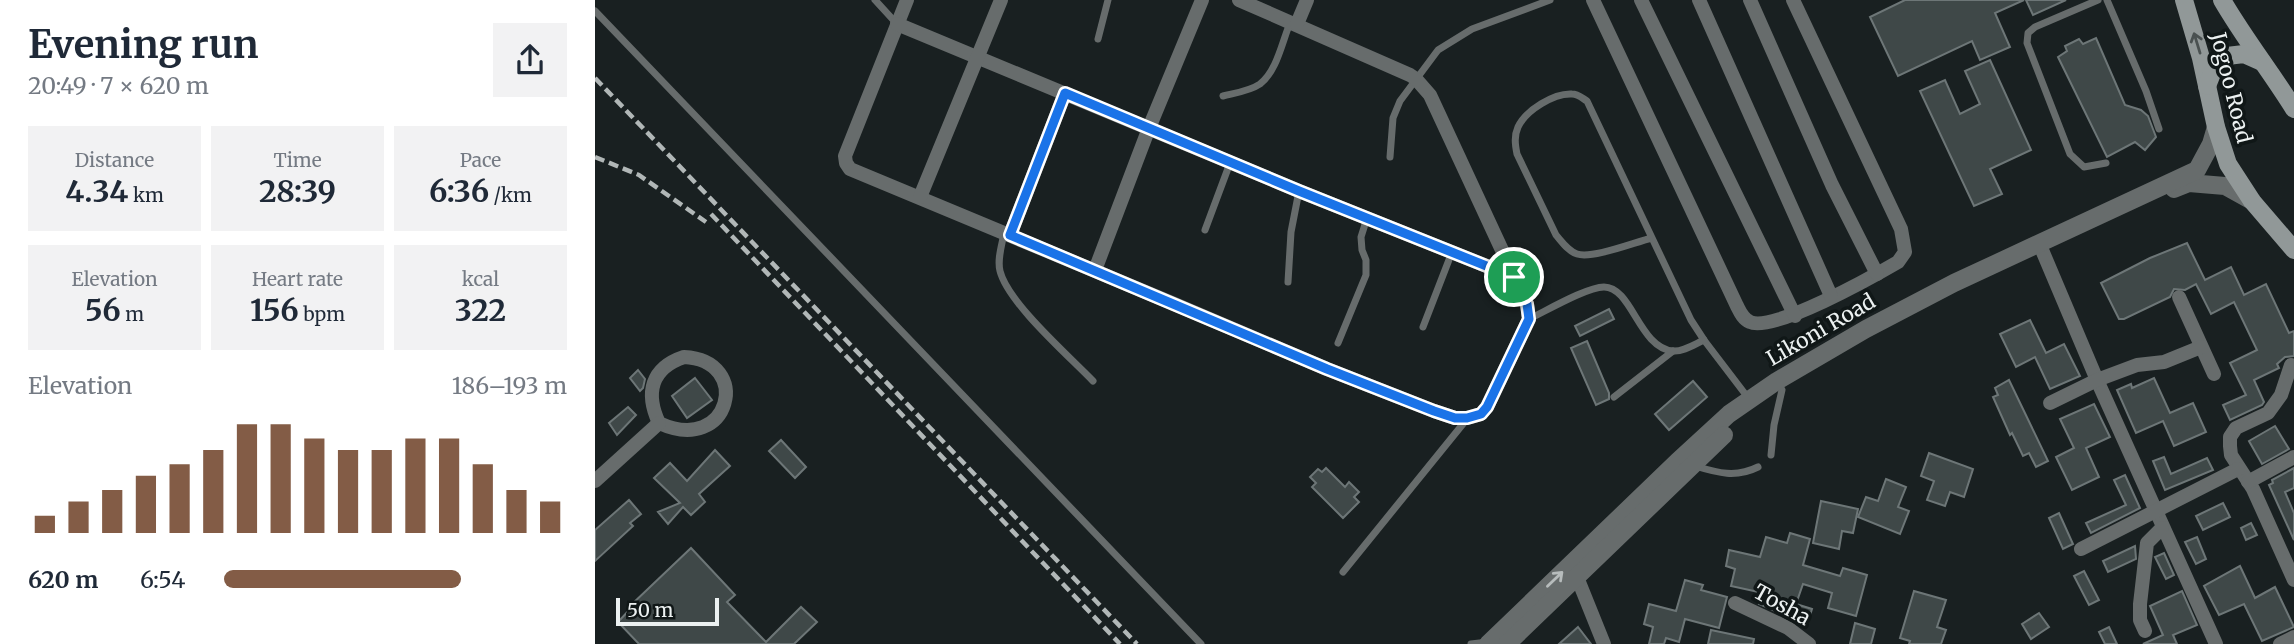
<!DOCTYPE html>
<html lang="en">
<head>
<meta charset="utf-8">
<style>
	body { margin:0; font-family:Merriweather,serif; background:#f2f2f3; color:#1f2937; height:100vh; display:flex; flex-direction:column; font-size:26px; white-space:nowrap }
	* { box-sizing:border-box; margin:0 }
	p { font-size:23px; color:#747a83 }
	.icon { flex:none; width:38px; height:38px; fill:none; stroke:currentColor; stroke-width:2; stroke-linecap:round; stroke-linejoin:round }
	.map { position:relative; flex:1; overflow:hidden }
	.panel { display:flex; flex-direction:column; background:#fff; width:595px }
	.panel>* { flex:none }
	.scale { position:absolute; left:21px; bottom:18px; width:103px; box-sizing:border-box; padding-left:7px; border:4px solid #ecf1f1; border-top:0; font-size:19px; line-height:24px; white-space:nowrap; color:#ecf1f1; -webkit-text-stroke:5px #101717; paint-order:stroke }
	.pin { position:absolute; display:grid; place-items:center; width:60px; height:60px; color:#fff; margin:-30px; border:4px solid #fff; border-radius:50%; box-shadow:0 2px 7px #0007 }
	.round { display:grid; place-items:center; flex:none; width:74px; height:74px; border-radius:0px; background:#f2f2f3 }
	.head { display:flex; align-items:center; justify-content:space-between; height:119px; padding:0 28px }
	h1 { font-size:38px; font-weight:700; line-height:52px }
	.metrics { display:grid; grid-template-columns:repeat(3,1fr); gap:10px; height:119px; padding:7px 28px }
	.metrics div { display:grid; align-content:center; border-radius:0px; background:#f2f2f3; text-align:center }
	.metrics b { font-size:30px; font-weight:700 }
	.metrics small { font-size:19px; font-weight:400 }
	.metrics p { font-size:19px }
	.chart { height:196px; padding:14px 28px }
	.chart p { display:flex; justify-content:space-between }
	.chart svg { width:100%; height:126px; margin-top:7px; stroke:#835c46; stroke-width:6 }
	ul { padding:0 28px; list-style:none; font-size:23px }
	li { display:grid; grid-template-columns:112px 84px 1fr; align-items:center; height:52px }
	li i { height:18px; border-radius:9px; background:#835c46 }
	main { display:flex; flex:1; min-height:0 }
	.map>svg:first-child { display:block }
</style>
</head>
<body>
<main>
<section class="panel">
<div class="head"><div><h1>Evening run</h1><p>20:49 · 7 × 620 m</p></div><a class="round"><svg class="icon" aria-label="share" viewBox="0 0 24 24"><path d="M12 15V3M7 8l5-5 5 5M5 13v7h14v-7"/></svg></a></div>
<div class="metrics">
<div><p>Distance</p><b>4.34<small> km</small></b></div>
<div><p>Time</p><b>28:39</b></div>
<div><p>Pace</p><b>6:36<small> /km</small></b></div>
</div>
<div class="metrics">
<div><p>Elevation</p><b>56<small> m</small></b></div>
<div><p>Heart rate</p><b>156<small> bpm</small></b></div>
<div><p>kcal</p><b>322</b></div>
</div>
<div class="chart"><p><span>Elevation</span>186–193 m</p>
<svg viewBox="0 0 160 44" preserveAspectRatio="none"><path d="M5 44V38M15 44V33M25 44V29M35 44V24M45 44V20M55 44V15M65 44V6M75 44V6M85 44V11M95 44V15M105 44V15M115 44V11M125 44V11M135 44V20M145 44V29M155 44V33"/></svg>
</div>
<ul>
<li><b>620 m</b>6:54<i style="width:69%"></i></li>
</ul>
</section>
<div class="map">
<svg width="1699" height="644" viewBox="0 0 1699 644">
	<rect width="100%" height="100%" fill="#192021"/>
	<g fill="#3f4848" stroke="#6d7677" stroke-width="2">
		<path d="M1310 0H1429L1400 13 1415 47 1385 60 1377 41 1303 76 1275 17Z"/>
		<path d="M1431 0H1471L1438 15Z"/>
		<path d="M1501 38 1530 105 1546 110 1553 116 1561 137 1550 150 1540 142 1512 157 1463 57 1472 51 1470 46 1484 39 1488 44Z"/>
		<path d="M1395 60 1436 150 1395 169 1407 194 1379 206 1325 91 1350 80 1365 114 1385 104 1370 71Z"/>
		<path d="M1592 243 1610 280 1636 267 1649 295 1671 284 1694 333 1699 331V356L1690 357 1682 364 1684 368 1659 380 1669 402 1667 405 1635 420 1628 405 1651 395 1635 363 1662 350 1639 302 1616 314 1601 284 1590 290 1579 289 1575 297 1529 319H1524L1506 283 1555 258Z"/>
		<path d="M1014 309 1019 319 985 336 980 326Z"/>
		<path d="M1435 320 1451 353 1469 344 1485 376 1455 389 1440 357 1421 367 1405 334Z"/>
		<path d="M992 341 1014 393V399L1001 405 976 348Z"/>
		<path d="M43 370 50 379 48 388 45 391 35 378Z"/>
		<path d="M100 378 117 400 92 418 77 396Z"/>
		<path d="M1559 378 1575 413 1598 403 1611 432 1579 446 1568 421 1541 433 1522 390 1536 384 1537 388Z"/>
		<path d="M1414 380 1453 461 1441 467 1434 453 1428 456 1417 433 1415 435 1398 397 1403 395 1400 388Z"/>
		<path d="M1098 381 1112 397 1074 430 1060 414Z"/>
		<path d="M1499 404 1515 437 1491 448 1504 477 1477 490 1461 457 1479 448 1465 419Z"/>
		<path d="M33 407 41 415 22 435 14 423Z"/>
		<path d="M1680 426 1694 449 1667 464 1654 441Z"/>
		<path d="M186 440 211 467 200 478 174 451Z"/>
		<path d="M120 450 135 466 104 494 110 502 96 515 88 507 73 524 63 512 85 503 59 478 75 463 92 481Z"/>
		<path d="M1334 453 1378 469 1369 497 1355 492 1350 506 1332 500 1339 481 1326 476Z"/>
		<path d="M1569 457 1576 474 1612 458 1618 470 1570 490 1558 461Z"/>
		<path d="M731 468 750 487 754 482 764 492 759 497 764 502 748 518 717 487 721 483 715 477 723 469 727 472Z"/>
		<path d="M1699 468V488L1690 492 1699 513V540L1674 485 1678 483 1677 480Z"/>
		<path d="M1530 475 1545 508 1496 533 1491 523 1531 505 1519 480Z"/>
		<path d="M1291 479 1311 487 1303 507 1314 511 1305 534 1263 517 1271 497 1283 501Z"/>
		<path d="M34 500 46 514 35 523 38 526 0 561V530Z"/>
		<path d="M1226 501 1263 509 1258 533 1247 531 1244 549 1218 543Z"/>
		<path d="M1628 503 1635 517 1608 530 1601 516Z"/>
		<path d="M1464 513 1478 544 1468 549 1454 518Z"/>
		<path d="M1656 523 1662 535 1651 540 1646 528Z"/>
		<path d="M1195 533 1215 539 1208 565 1245 576 1248 568 1272 575 1261 616 1233 608 1237 593 1208 584 1201 604 1217 609 1212 625 1164 604 1168 593 1136 586 1140 569 1131 566 1134 550 1165 557 1171 537 1192 543Z"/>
		<path d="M1602 537 1611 559 1601 564 1590 542Z"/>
		<path d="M1540 546 1541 559 1513 572 1508 561Z"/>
		<path d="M96 548 140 595 132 602 171 642 206 607 222 622 199 644H44L23 622 37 607 35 606Z"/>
		<path d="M1569 553 1579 575 1571 579 1560 557Z"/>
		<path d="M1645 566 1660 598 1680 587 1699 627 1667 641 1649 604 1624 615 1609 586Z"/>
		<path d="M1489 571 1504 600 1494 605 1479 576Z"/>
		<path d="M1090 580 1108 585 1106 590 1132 597 1124 628 1090 619 1084 642 1071 638 1069 644H1054L1058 627 1049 624 1054 604 1081 611Z"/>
		<path d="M1319 591 1351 600 1342 627 1351 630 1346 644H1314L1315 641 1305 638Z"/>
		<path d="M1587 591 1602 625 1578 635 1582 644H1548L1568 635 1555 606Z"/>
		<path d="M1444 613 1454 627 1436 639 1427 624Z"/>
		<path d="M1260 623 1280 629 1276 644H1255Z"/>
		<path d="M983 627 996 644H964Z"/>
		<path d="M1514 627 1522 644H1510L1504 632Z"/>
		<path d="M1116 630 1159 639 1158 644H1113Z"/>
	</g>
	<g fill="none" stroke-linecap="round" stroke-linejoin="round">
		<g stroke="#676c6c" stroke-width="7">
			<path d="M280 0 302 24"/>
			<path d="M1503 0 1440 27 1433 33 1432 43 1475 154 1489 167 1511 163"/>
			<path d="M1512 0 1551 91 1564 129"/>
			<path d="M0 11 606 644"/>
			<path d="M503 39 513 0"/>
			<path d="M628 96C640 93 655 91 665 84 682 71 687 42 695 23"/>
			<path d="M795 157 798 118 805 101 843 50 877 29 955 0"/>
			<path d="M610 230 635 163"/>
			<path d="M409 233C407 245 402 259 405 271 413 303 474 356 498 381"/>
			<path d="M1057 238C1040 242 998 259 982 254 973 251 967 242 961 235L922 154C920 144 919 136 923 127 931 110 959 93 977 94 983 94 987 98 992 101L1096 320 1109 340 1154 399"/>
			<path d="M693 282 696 232 704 191"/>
			<path d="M934 319C951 311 992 287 1009 287 1037 287 1044 348 1078 351 1088 352 1100 344 1109 340"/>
			<path d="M828 327 857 252"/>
			<path d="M743 343 771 275V260L767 250 766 237 772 218"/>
			<path d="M1019 397 1078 351"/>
			<path d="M1176 455 1179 425 1187 390"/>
			<path d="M1100 466C1123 473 1141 478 1163 467"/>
			<path d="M748 572 872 419"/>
			<path d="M876 644 893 642"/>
		</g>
		<g stroke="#676c6c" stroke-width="14">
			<path d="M312 0 250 156 251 163 255 169 577 303 732 369 839 411 860 418H872L886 414 892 407 934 319 932 304 835 95 821 79 815 75 644 0"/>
			<path d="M998 0 1142 306C1145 312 1148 319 1155 322 1178 333 1279 276 1303 262L1310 252 1306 229 1198 0"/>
			<path d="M1046 0 1200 316"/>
			<path d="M1104 0 1236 296"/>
			<path d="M1155 0 1237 185 1282 274"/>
			<path d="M302 24 704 191 919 277"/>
			<path d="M702 24 712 0"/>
			<path d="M325 197 406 0"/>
			<path d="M415 235 470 93"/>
			<path d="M1447 250 1502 380 1621 644"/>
			<path d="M500 270 554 128 607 0"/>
			<path d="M1584 297 1619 374"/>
			<path d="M89 357C158 360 136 456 64 423 50 393 56 368 89 357Z"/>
			<path d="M1696 365 1686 395 1673 413 1641 428 1635 437V446L1636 455 1658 489 1699 580"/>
			<path d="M1455 403 1502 380 1542 365 1569 362 1606 347"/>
			<path d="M0 481 64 423"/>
			<path d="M1653 482 1699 457"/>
			<path d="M1486 549 1643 469"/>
			<path d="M982 577 1009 644"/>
			<path d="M1140 603 1193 628 1214 644"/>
			<path d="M1550 631 1545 620V604L1552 543 1567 528"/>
			<path d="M1685 644 1699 637"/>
		</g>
		<g stroke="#676c6c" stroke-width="18">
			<path d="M1579 189 1594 183 1630 186 1657 201"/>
			<path d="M893 644 1083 461 1134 414 1182 381 1271 329 1359 283 1602 170 1616 144 1621 127"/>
			<path d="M912 644 1129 435"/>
		</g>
		<g stroke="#919898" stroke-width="18">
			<path d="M1589 0 1606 58 1621 127 1633 164 1657 201 1699 250"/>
			<path d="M1627 0C1649 38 1676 72 1699 109"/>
			<path d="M1612 86 1618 71 1632 56 1649 54 1667 62"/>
		</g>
		<g stroke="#b1b7b7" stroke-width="4.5" stroke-dasharray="10 5" stroke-linecap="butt">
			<path d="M0 78 542 644"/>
			<path d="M0 157 44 175 111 222"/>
			<path d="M116 214 525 644"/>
		</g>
	</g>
	<defs><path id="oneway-shaft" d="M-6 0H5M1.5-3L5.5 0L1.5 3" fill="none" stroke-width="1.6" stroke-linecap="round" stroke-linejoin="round" transform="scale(1.75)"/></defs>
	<use stroke="#4a5151" href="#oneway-shaft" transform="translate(1602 43) rotate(-107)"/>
	<use stroke="#b7bcbc" href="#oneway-shaft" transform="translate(960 579) rotate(-44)"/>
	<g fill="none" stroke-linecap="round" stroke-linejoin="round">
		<defs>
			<path id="route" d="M470 93 704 191 919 277 932 304 934 319 892 407 886 414 872 418H860L839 411 732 369 415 235Z"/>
		</defs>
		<use href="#route" stroke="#fff" stroke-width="14"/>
		<use href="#route" stroke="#1a73e8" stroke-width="9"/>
	</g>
	<g text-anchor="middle" stroke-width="7" stroke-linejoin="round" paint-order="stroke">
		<g font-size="21" fill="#ecf1f1" stroke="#101717">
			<text transform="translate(1636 88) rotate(76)" y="7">Jogoo Road</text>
			<text transform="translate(1226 330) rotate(-30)" y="7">Likoni Road</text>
			<text transform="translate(1187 605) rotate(29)" y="7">Tosha</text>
		</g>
	</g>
</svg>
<div class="scale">50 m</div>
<div class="pin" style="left:919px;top:277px;background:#1e9e55"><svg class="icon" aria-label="arrive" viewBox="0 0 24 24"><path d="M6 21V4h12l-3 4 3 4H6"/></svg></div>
</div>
</main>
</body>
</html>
